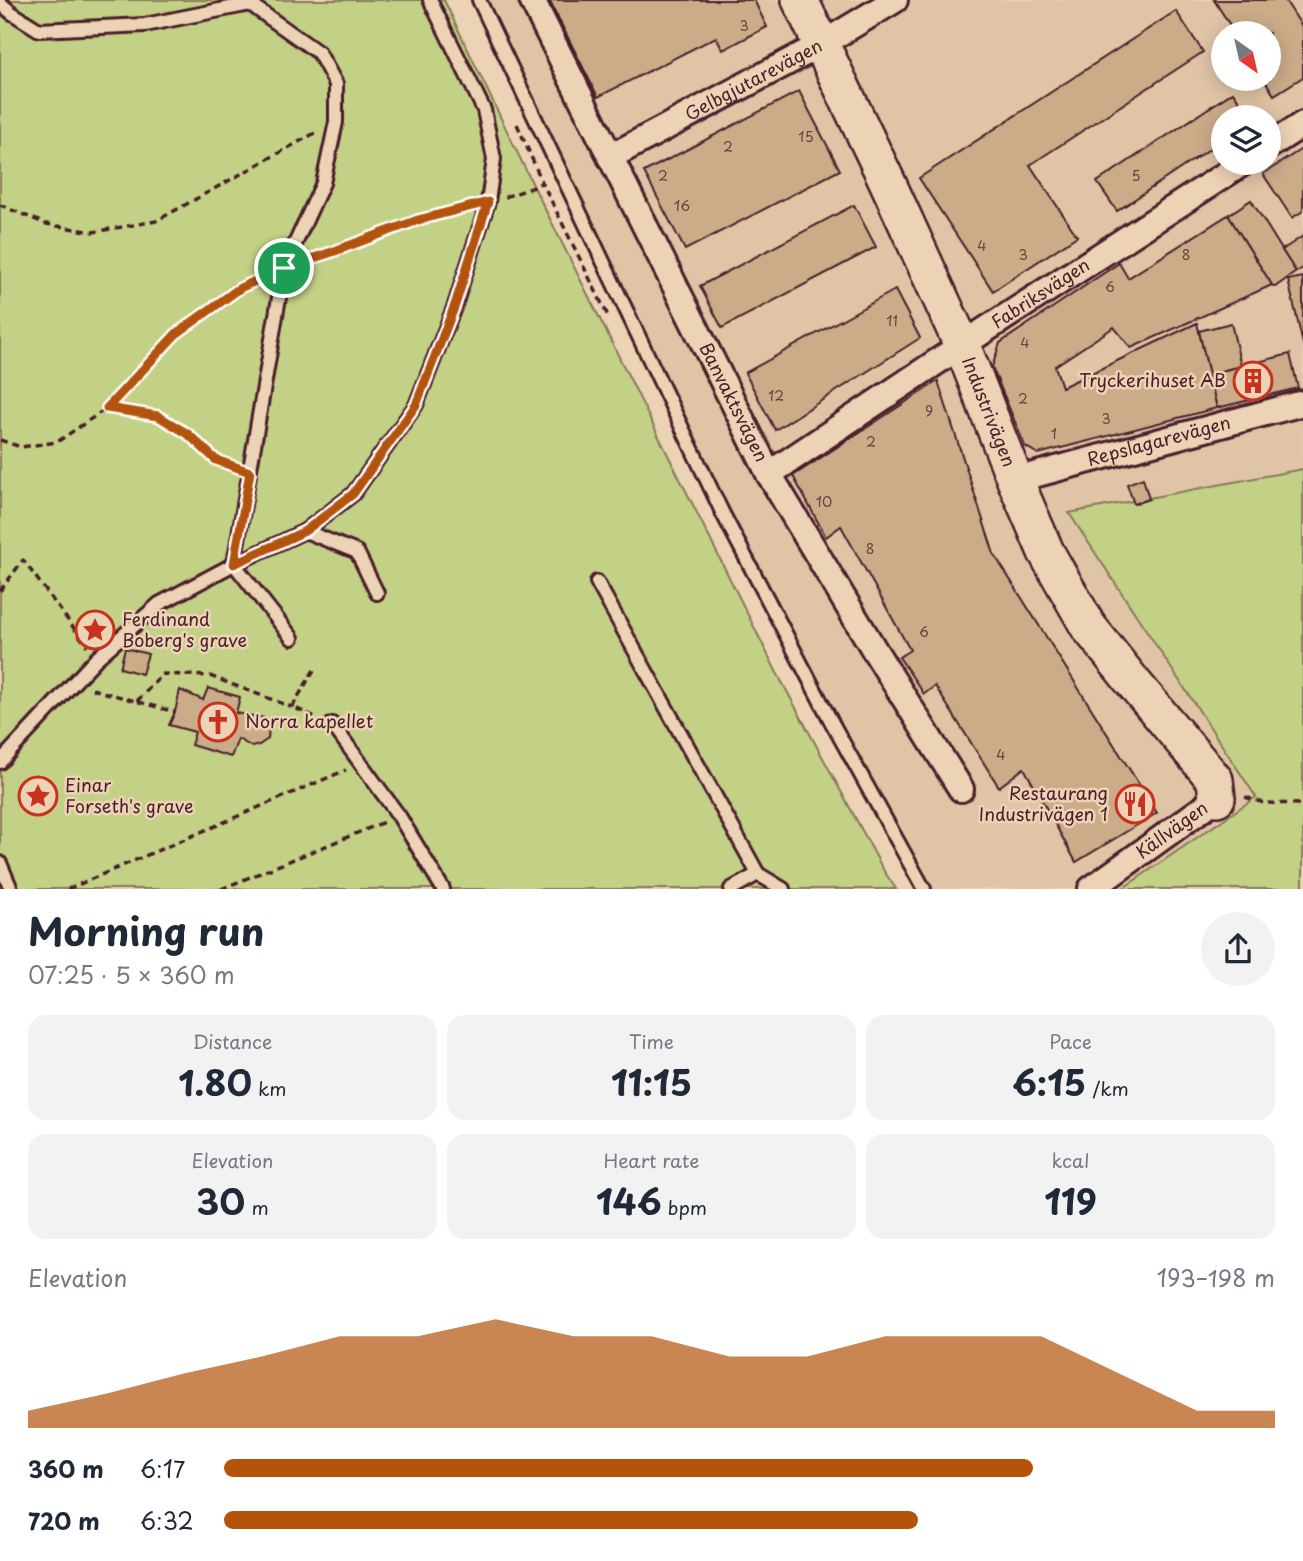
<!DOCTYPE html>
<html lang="en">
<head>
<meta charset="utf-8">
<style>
	body { margin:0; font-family:"Playpen Sans",sans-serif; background:#f2f2f3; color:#1f2937; height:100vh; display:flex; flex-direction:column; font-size:26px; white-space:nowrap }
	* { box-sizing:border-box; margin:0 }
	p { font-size:23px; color:#747a83 }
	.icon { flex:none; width:38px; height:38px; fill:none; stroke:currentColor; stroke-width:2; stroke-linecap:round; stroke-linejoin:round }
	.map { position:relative; height:889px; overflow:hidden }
	.panel { display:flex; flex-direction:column; background:#fff; flex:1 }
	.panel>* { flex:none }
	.needle { width:46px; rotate:146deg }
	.buttons { position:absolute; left:1211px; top:21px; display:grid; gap:14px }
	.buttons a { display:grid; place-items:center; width:70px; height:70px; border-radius:50%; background:#fff; box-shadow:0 4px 18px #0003; font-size:35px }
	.pin { position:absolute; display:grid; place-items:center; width:60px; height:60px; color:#fff; margin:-30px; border:4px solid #fff; border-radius:50%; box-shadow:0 2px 7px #0007 }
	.round { display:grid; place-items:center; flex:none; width:74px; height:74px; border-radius:37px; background:#f2f2f3 }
	.head { display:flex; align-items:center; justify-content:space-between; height:119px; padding:0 28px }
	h1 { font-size:38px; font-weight:700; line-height:52px }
	.stats { display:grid; grid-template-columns:repeat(3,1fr); gap:10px; height:119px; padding:7px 28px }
	.stats div { display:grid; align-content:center; border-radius:18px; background:#f2f2f3; text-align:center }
	.stats b { font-size:35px; font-weight:700 }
	.stats small { font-size:19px; font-weight:400 }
	.stats p { font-size:19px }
	.chart { height:196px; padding:14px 28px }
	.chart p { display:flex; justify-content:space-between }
	.chart svg { width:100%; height:126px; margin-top:7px; fill:#b45309; opacity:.7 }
	ul { padding:0 28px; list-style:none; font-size:23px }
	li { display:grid; grid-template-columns:112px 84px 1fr; align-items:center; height:52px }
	li i { height:18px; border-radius:9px; background:#b45309 }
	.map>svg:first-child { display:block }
</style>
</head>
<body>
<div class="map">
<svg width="1303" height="889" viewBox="0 0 1303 889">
	<rect width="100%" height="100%" fill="#edd3b5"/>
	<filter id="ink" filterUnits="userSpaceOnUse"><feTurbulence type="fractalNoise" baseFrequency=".0143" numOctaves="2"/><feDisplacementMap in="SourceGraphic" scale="14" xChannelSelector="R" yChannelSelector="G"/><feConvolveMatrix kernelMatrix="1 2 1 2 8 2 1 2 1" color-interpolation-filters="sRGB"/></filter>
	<g filter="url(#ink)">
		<path fill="#e0c4a6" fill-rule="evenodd" d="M483 0H1303V469L1069 514 1256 798 1122 889H919L865 796 742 566 519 104ZM1223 33H1269V79H1223ZM1223 117H1269V163H1223Z"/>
		<g fill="#c2d185" stroke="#867858" stroke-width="2">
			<path d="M0 0H444L534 187 776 671 884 871 896 889H0Z"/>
			<path d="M1303 469V889H1122L1256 797 1069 513Z"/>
		</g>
		<g fill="#cbac89" stroke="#4a1f2b" stroke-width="2">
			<path d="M549 0H754L767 27 723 50 716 37 598 97Z"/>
			<path d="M1214 0H1285L1303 28V77L1274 95 1264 79H1269V33H1235Z"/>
			<path d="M1176 11 1203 52 1030 165 1077 236 993 291 919 178Z"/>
			<path d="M799 91 840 170 685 250 644 172Z"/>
			<path d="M1233 92 1250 117H1223V140L1117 211 1097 182Z"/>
			<path d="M1303 148V211L1292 218 1263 174Z"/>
			<path d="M1251 200 1296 272 1275 287 1272 285 1228 215Z"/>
			<path d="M854 205 876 247 722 328 700 286Z"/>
			<path d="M1228 215 1272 285 1131 348 1114 327 1055 366 1062 387 1197 323 1217 408 1038 454 1025 446 992 367 1000 343 1119 263 1128 278Z"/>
			<path d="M1303 236V268L1296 272 1282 250Z"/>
			<path d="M1303 277V344L1288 280Z"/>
			<path d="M895 290 920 338 775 430 745 373Z"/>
			<path d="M1231 323 1241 366 1209 374 1199 331Z"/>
			<path d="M1290 354 1298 388 1217 408 1209 374Z"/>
			<path d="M938 381 994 554 1157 813 1076 862 1024 768 999 787 935 686 924 694 899 657 910 650 841 526 826 537 793 476Z"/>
			<path d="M1143 478 1149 499 1134 504 1127 484Z"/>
			<path d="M125 648 148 654 142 674 120 668Z"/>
			<path d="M208 688 240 697 236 713 264 718 269 726 268 739 259 745 252 747 238 739 231 757 191 745 195 732 169 725 175 712 180 690 203 700Z"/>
		</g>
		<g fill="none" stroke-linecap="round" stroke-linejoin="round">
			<defs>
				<g id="lane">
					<path d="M479 0 722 512 831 721 924 889"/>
					<path d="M0 3 12 13 39 30 145 25 250 4 319 53 336 84V122L323 183 284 268 234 564 292 638"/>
					<path d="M305 531 357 552 377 593"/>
					<path d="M597 582 758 874"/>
					<path d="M332 724 399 816 443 889"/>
					<path d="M0 762 96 659 159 604 234 564 305 531 353 494 416 405 455 305 488 202 494 159 484 110 430 0"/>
					<path d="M0 863 11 889"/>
					<path d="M731 889 758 874 783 889"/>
				</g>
				<g id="street">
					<path id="s1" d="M532 0 769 474 875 651 961 789"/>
					<path d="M1269 146 1303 124"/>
					<path id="s2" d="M610 157 822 44 895 0"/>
					<path id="s3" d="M769 474 962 345 1243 163"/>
					<path id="s4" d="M1015 480 1303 403"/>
					<path id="s5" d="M1091 889 1217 798"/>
				</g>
				<g id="secondary">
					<path id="s6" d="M800 0 886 179 962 345 1015 480 1046 552 1088 626 1132 681 1215 780 1217 798"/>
				</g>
			</defs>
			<use href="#lane" stroke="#4a1f2b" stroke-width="18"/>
			<use href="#street" stroke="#4a1f2b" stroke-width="30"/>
			<use href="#secondary" stroke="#4a1f2b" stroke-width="40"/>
			<g stroke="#4a1f2b" stroke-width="3.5" stroke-dasharray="7 5" stroke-linecap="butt">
				<path d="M517 124 542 182 608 316"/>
				<path d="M505 197 534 187 542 182"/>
				<path d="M0 205 46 224 93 232 156 221 315 133"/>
				<path d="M305 261 418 220 471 207"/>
				<path d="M107 408 158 416 188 434 216 460 234 467"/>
				<path d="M0 440 21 447 57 442 107 408 176 334 240 288 265 276"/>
				<path d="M0 591 23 560 87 646"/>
				<path d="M314 670 292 707 318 718"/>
				<path d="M92 689 175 712"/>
				<path d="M137 701 163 674 210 676 292 707"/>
				<path d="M1245 797 1264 803 1303 804"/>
				<path d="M68 889 346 770"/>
				<path d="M221 889 384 822"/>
			</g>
			<use href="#lane" stroke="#edd3b5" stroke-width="12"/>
			<use href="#street" stroke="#edd3b5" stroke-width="24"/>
			<use href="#secondary" stroke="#edd3b5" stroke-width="35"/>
		</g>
	</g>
	<g fill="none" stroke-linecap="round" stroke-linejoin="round" filter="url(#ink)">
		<defs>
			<path id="route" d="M488 202 455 305 416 405 353 494 305 531 234 564 250 472 216 460 188 434 158 416 107 408 176 334 240 288 284 268 332 252 418 220Z"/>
		</defs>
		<use href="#route" stroke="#fff" stroke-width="14"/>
		<use href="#route" stroke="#b45309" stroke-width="9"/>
	</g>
	<defs>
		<symbol id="building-ring" viewBox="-11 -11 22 22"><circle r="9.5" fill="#edd3b5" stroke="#c8321e" stroke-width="1.5"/><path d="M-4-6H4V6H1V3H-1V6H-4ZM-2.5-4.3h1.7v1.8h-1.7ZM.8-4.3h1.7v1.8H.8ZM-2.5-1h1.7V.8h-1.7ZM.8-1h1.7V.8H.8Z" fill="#c8321e"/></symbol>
		<symbol id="sight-ring" viewBox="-11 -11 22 22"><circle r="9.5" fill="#edd3b5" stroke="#c8321e" stroke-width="1.5"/><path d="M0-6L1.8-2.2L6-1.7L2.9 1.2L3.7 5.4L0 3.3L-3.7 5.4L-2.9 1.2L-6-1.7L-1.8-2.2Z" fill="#c8321e"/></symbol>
		<symbol id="church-ring" viewBox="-11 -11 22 22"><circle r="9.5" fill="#edd3b5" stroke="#c8321e" stroke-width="1.5"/><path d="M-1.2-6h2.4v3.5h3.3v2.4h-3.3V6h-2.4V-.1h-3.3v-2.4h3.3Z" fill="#c8321e"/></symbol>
		<symbol id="restaurant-ring" viewBox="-11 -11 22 22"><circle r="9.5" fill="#edd3b5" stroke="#c8321e" stroke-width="1.5"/><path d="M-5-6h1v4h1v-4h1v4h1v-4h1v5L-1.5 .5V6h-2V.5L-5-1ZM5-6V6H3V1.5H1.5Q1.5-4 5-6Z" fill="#c8321e"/></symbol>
	</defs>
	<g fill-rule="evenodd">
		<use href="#building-ring" x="1231" y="359" width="44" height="44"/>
		<use href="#sight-ring" x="73" y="608" width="44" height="44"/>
		<use href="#church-ring" x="196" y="700" width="44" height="44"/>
		<use href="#sight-ring" x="16" y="774" width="44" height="44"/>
		<use href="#restaurant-ring" x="1113" y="782" width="44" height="44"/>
	</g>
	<g text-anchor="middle" stroke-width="5" stroke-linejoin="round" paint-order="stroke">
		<g font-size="14" fill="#6a4242">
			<text x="744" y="31">3</text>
			<text x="806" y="142">15</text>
			<text x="728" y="152">2</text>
			<text x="663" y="181">2</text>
			<text x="1136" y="181">5</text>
			<text x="682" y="211">16</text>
			<text x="982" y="251">4</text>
			<text x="1023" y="260">3</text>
			<text x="1186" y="260">8</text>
			<text x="1110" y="292">6</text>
			<text x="892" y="326">11</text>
			<text x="1025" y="348">4</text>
			<text x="776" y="401">12</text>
			<text x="1023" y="404">2</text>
			<text x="929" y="416">9</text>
			<text x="1106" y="424">3</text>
			<text x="1054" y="439">1</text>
			<text x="871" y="447">2</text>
			<text x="824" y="507">10</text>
			<text x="870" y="554">8</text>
			<text x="924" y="637">6</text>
			<text x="1001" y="760">4</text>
		</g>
		<g font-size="18" fill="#4a1f2b" stroke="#edd3b5">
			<text dy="6" stroke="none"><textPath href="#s2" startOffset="163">Gelbgjutarevägen</textPath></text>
			<text dy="6" stroke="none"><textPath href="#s3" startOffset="326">Fabriksvägen</textPath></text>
			<text dy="6" stroke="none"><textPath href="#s1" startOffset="450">Banvaktsvägen</textPath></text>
			<text dy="6" stroke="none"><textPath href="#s6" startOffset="453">Industrivägen</textPath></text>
			<text dy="6" stroke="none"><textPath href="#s4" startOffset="149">Repslagarevägen</textPath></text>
			<text dy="6" stroke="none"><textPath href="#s5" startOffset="100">Källvägen</textPath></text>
		</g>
		<g font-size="18" fill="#4a1f2b" stroke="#edd3b5" text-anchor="start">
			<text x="1226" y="387" text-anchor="end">Tryckerihuset AB</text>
			<text x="122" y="626">Ferdinand<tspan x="122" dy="21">Boberg's grave</tspan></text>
			<text x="245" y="728">Norra kapellet</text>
			<text x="65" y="792">Einar<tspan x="65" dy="21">Forseth's grave</tspan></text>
			<text x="1108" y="800" text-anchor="end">Restaurang<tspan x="1108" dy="21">Industrivägen 1</tspan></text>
		</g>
	</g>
</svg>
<div class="buttons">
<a><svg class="needle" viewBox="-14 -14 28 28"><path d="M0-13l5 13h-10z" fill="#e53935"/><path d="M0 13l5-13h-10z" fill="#747a83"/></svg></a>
<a><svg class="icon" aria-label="layers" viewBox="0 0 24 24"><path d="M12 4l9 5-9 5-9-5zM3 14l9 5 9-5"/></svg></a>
</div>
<div class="pin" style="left:284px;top:268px;background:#1e9e55"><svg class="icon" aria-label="arrive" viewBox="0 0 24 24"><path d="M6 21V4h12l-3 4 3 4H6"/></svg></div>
</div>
<section class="panel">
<div class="head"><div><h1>Morning run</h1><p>07:25 · 5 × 360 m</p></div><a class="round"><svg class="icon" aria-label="share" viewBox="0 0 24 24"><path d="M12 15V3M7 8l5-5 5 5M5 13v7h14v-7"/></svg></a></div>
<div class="stats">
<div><p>Distance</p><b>1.80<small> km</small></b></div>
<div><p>Time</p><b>11:15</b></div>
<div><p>Pace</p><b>6:15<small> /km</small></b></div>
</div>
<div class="stats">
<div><p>Elevation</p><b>30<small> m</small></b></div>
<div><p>Heart rate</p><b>146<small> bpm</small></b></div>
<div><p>kcal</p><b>119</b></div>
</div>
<div class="chart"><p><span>Elevation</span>193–198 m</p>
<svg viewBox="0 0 160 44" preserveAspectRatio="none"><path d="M0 44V38L10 32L20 25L30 19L40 12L50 12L60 6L70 12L80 12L90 19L100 19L110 12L120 12L130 12L140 25L150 38L160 38V44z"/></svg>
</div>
<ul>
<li><b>360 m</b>6:17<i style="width:77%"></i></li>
<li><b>720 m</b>6:32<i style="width:66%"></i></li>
</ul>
</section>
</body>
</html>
